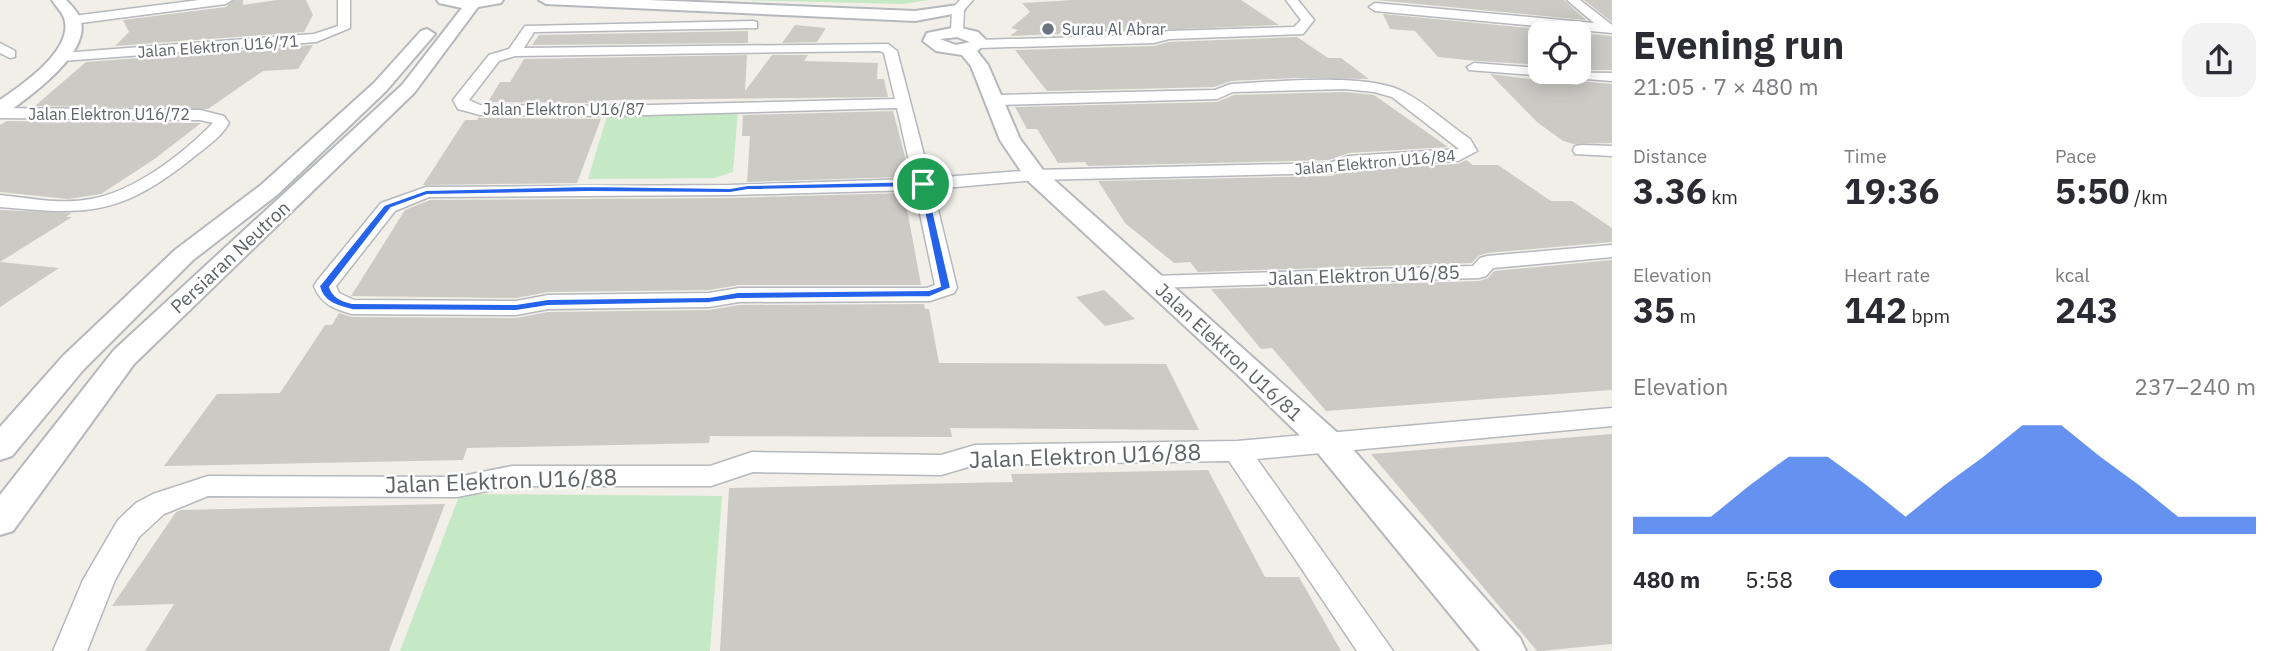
<!DOCTYPE html>
<html lang="en">
<head>
<meta charset="utf-8">
<style>
	body { margin:0; font-family:"IBM Plex Sans",sans-serif; background:#f2f2f3; color:#2b2b33; height:100vh; display:flex; flex-direction:column; font-size:26px; white-space:nowrap }
	* { box-sizing:border-box; margin:0 }
	p { font-size:23px; color:#7c7c81 }
	.icon { flex:none; width:38px; height:38px; fill:none; stroke:currentColor; stroke-width:2; stroke-linecap:round; stroke-linejoin:round }
	.map { position:relative; flex:1; overflow:hidden }
	.drawer { display:flex; flex-direction:column; background:#fff; width:665px }
	.drawer>* { flex:none }
	.buttons { position:absolute; left:1528px; top:21px; display:grid; gap:14px }
	.buttons a { display:grid; place-items:center; width:63px; height:63px; border-radius:14px; background:#fff; box-shadow:0 4px 18px #0003; font-size:35px }
	.pin { position:absolute; display:grid; place-items:center; width:60px; height:60px; color:#fff; margin:-30px; border:4px solid #fff; border-radius:50%; box-shadow:0 2px 7px #0007 }
	.round { display:grid; place-items:center; flex:none; width:74px; height:74px; border-radius:21px; background:#f2f2f3 }
	.headline { display:flex; align-items:center; justify-content:space-between; height:119px; padding:0 21px }
	h1 { font-size:38px; font-weight:700; line-height:52px }
	.metrics { display:grid; grid-template-columns:repeat(3,1fr); gap:10px; height:119px; padding:7px 21px }
	.metrics div { display:grid; align-content:center }
	.metrics b { font-size:35px; font-weight:700 }
	.metrics small { font-size:19px; font-weight:400 }
	.metrics p { font-size:19px }
	.chart { height:196px; padding:14px 21px }
	.chart p { display:flex; justify-content:space-between }
	.chart svg { width:100%; height:126px; margin-top:7px; fill:#2563eb; opacity:.7 }
	ul { padding:0 21px; list-style:none; font-size:23px }
	li { display:grid; grid-template-columns:112px 84px 1fr; align-items:center; height:52px }
	li i { height:18px; border-radius:9px; background:#2563eb }
	main { display:flex; flex:1; min-height:0 }
	.map>svg:first-child { display:block }
</style>
</head>
<body>
<main>
<div class="map">
<svg width="1612" height="651" viewBox="0 0 1612 651">
	<rect width="100%" height="100%" fill="#f1efe8"/>
	<g fill="#c5e8c5">
		<path d="M740 0H929L903 4Z"/>
		<path d="M738 109 733 172 714 178 588 179 607 116Z"/>
		<path d="M460 494 722 496 710 651H400Z"/>
	</g>
	<g fill="#cccac5">
		<path d="M234 0H243V5L277 0H306L313 15 304 32 115 46 129 32 123 20 226 7Z"/>
		<path d="M1073 0H1241L1279 25 1010 36 1018 30 1011 28 1030 12 1022 3Z"/>
		<path d="M1376 0H1564L1586 20Z"/>
		<path d="M1584 0H1612V22Z"/>
		<path d="M1383 14 1612 36V70H1578V33H1540V65L1477 61 1438 57 1415 31 1390 29Z"/>
		<path d="M795 25 826 28 817 42 782 43Z"/>
		<path d="M748 31V43L532 45 539 35Z"/>
		<path d="M1297 37 1328 58H1341L1369 79 1295 78 1231 81 1214 87 1047 91 1015 50 1154 46 1169 42Z"/>
		<path d="M313 45 298 69 263 71 208 109 35 106 86 62Z"/>
		<path d="M747 55 745 91 772 55H808L804 61 878 63 877 79H884L888 97 609 100 606 103 488 102 500 82H510L524 59Z"/>
		<path d="M1490 74 1578 85V81L1612 84V143L1574 144 1563 141 1537 122Z"/>
		<path d="M1345 92 1374 95 1448 147 1349 153 1329 160 1088 166 1085 162 1058 163 1037 129H1027L1015 107 1217 102 1234 95Z"/>
		<path d="M893 111 908 168H900L901 177 747 182 750 136H742L743 115Z"/>
		<path d="M479 117 480 118 601 119 577 183 423 185 465 120H477Z"/>
		<path d="M7 121 200 123H201L156 158 101 194 68 199 0 192V125Z"/>
		<path d="M1466 160 1473 165H1498L1551 201H1572L1612 228V242L1487 253 1478 256 1472 263 1198 272 1190 262 1174 263 1125 223 1098 181 1331 176 1352 169 1458 164Z"/>
		<path d="M904 193 921 285H739L709 290 548 292 516 298 351 296 405 210 430 200 730 198Z"/>
		<path d="M0 210 72 213 66 217H72L0 262 59 268 0 307Z"/>
		<path d="M1612 260V390L1326 411 1272 348 1261 349 1211 289 1479 281 1488 278 1494 271Z"/>
		<path d="M1104 290 1135 319 1105 326 1076 297Z"/>
		<path d="M924 304 925 309H929L939 363 1166 364 1199 430 950 428 952 437 710 436 709 443 467 448 463 460 164 466 217 394 280 393 325 325H332L339 313 352 317 516 318 548 312 709 310 739 305Z"/>
		<path d="M1612 434V644L1541 651H1537L1371 454Z"/>
		<path d="M1208 470 1265 577H1299L1341 651H720L729 488 1013 482 1011 474Z"/>
		<path d="M445 504 389 651H145L174 604 112 606 176 512 181 510Z"/>
	</g>
	<g fill="none" stroke-linecap="round" stroke-linejoin="round">
		<defs>
			<g id="minor">
				<path d="M199 0H232L226 4 73 24 67 20 73 16Z"/>
				<path d="M338 0H350V28L316 42 62 61 55 57 62 53 314 34 338 26Z"/>
				<path d="M960 0H973L964 10 963 32 957 36 951 32 952 9Z"/>
				<path d="M1286 0H1298L1314 20 1303 34 1169 39 1154 43 978 48 971 44 978 40 1153 35 1168 31 1294 27 1301 20Z"/>
				<path d="M1567 0H1580L1612 25V33L1375 11 1369 7 1375 3 1594 23Z"/>
				<path d="M753 21 757 22V28L534 32 524 48 888 44 897 51 930 178 1035 170 1329 163 1349 156 1459 149 1392 97 1374 92 1345 89 1233 92 1217 99 996 105 988 100 996 95 1215 90 1231 84C1275 82 1366 72 1404 92 1427 104 1448 124 1470 139L1477 151 1458 161 1352 166 1331 173 1035 180 933 189 957 288 954 293 930 301 739 302 709 307 548 309 516 315 352 314C334 309 321 304 314 286L317 281 381 203 426 187 730 185 913 179 897 108 609 116 480 115 458 109 453 100 489 55 509 49 525 26ZM880 51 884 53 895 99 609 106 480 105 469 100 499 61 515 56ZM915 190 935 285 927 288H739L709 293 548 295 516 301 354 300 339 293 336 286 395 211 429 197 730 195Z"/>
				<path d="M0 43 15 51V57L10 58 0 53Z"/>
				<path d="M1474 63 1540 68V72L1612 73V81L1469 70 1467 67Z"/>
				<path d="M0 108 200 110 224 116 229 123C221 138 203 149 190 160 119 216 87 215 0 207V195C30 198 61 205 91 199 135 191 183 154 213 123L200 120 0 118Z"/>
				<path d="M1581 145 1612 146V156L1575 154 1573 150 1575 146Z"/>
				<path d="M1612 245V257L1493 268 1486 276 1479 278 1153 288 1145 287 1142 282 1145 277 1153 276 1473 266 1480 258 1487 256Z"/>
				<path d="M1612 408V426L1257 459 1393 651H1357L1229 461 975 465 941 475 753 472 711 486H512L457 497 208 496 164 514 139 537 115 580 87 651H53L83 580 118 520 136 503 153 494 208 476 457 477 512 466H710L752 452 941 455 975 445 1237 441Z"/>
			</g>
			<g id="tertiary">
				<path d="M52 0H66C71 5 77 11 80 18 93 52 30 96 7 113L0 115V100C22 85 75 49 64 18 62 12 55 5 52 0Z"/>
				<path d="M437 0H503L501 3 478 7 414 93 134 364 13 531 0 535V495L114 350 402 85 462 8 439 3Z"/>
				<path d="M539 0H648L915 11 958 5 965 9 958 13 915 21 546 4Z"/>
				<path d="M957 27 978 32 988 42 977 51 988 65 1020 139 1043 170 1341 436 1520 638 1526 651H1480L1317 452 1240 377 1027 180 1000 140 971 66 962 55 936 51 923 41 927 33ZM957 37 970 42 956 45 940 39Z"/>
				<path d="M427 29 435 34 386 91 277 195 193 260 83 370 12 456 0 460V427L63 356 175 250 261 185 374 83 421 31Z"/>
			</g>
		</defs>
		<use href="#minor" stroke="#b5b8bc" stroke-width="3"/>
		<use href="#tertiary" stroke="#b5b8bc" stroke-width="4"/>
		<use href="#minor" fill="#fff" fill-rule="evenodd"/>
		<use href="#tertiary" fill="#fff" fill-rule="evenodd"/>
	</g>
	<path fill="#2563eb" stroke="#fff" stroke-width="2" fill-rule="evenodd" d="M923 181 927 184 951 288 930 297 738 299 709 303 548 306 516 311 352 310C337 306 323 303 319 286L384 205 426 190 588 186 730 188 748 185ZM919 187 940 286 929 290 738 292 709 297 548 299 516 304 352 303C342 301 333 297 330 287L391 208 427 195 588 192 730 193 748 190Z"/>
	<circle fill="#6b7280" stroke="#fff" stroke-width="2.5" cx="1048" cy="29" r="7"/>
	<g text-anchor="middle" stroke-width="5" stroke-linejoin="round" paint-order="stroke">
		<g font-size="16" fill="#5b616d" stroke="#fff" text-anchor="start">
			<text x="1062" y="35">Surau Al Abrar</text>
		</g>
		<g font-size="16" fill="#5f6368" stroke="#fff">
			<text transform="translate(218 46) rotate(-4)" y="6">Jalan Elektron U16/71</text>
			<text x="564" y="115">Jalan Elektron U16/87</text>
			<text x="109" y="120">Jalan Elektron U16/72</text>
			<text transform="translate(1375 162) rotate(-5)" y="6">Jalan Elektron U16/84</text>
		</g>
		<g font-size="19" fill="#5f6368" stroke="#fff">
			<text transform="translate(230 257) rotate(-43)" y="7">Persiaran Neutron</text>
			<text transform="translate(1364 275) rotate(-2)" y="7">Jalan Elektron U16/85</text>
			<text transform="translate(1229 352) rotate(43)" y="7">Jalan Elektron U16/81</text>
		</g>
		<g font-size="23" fill="#5f6368" stroke="#fff">
			<text transform="translate(1085 456) rotate(-2)" y="8">Jalan Elektron U16/88</text>
			<text transform="translate(501 481) rotate(-2)" y="8">Jalan Elektron U16/88</text>
		</g>
	</g>
</svg>
<div class="buttons">
<a><svg class="icon" aria-label="locate" viewBox="0 0 24 24"><circle cx="12" cy="12" r="6"/><path d="M12 2v4M12 18v4M2 12h4M18 12h4"/></svg></a>
</div>
<div class="pin" style="left:923px;top:184px;background:#1e9e55"><svg class="icon" aria-label="arrive" viewBox="0 0 24 24"><path d="M6 21V4h12l-3 4 3 4H6"/></svg></div>
</div>
<section class="drawer">
<div class="headline"><div><h1>Evening run</h1><p>21:05 · 7 × 480 m</p></div><a class="round"><svg class="icon" aria-label="share" viewBox="0 0 24 24"><path d="M12 15V3M7 8l5-5 5 5M5 13v7h14v-7"/></svg></a></div>
<div class="metrics">
<div><p>Distance</p><b>3.36<small> km</small></b></div>
<div><p>Time</p><b>19:36</b></div>
<div><p>Pace</p><b>5:50<small> /km</small></b></div>
</div>
<div class="metrics">
<div><p>Elevation</p><b>35<small> m</small></b></div>
<div><p>Heart rate</p><b>142<small> bpm</small></b></div>
<div><p>kcal</p><b>243</b></div>
</div>
<div class="chart"><p><span>Elevation</span>237–240 m</p>
<svg viewBox="0 0 160 44" preserveAspectRatio="none"><path d="M0 44V38L10 38L20 38L30 27L40 17L50 17L60 27L70 38L80 27L90 17L100 6L110 6L120 17L130 27L140 38L150 38L160 38V44z"/></svg>
</div>
<ul>
<li><b>480 m</b>5:58<i style="width:64%"></i></li>
</ul>
</section>
</main>
</body>
</html>
